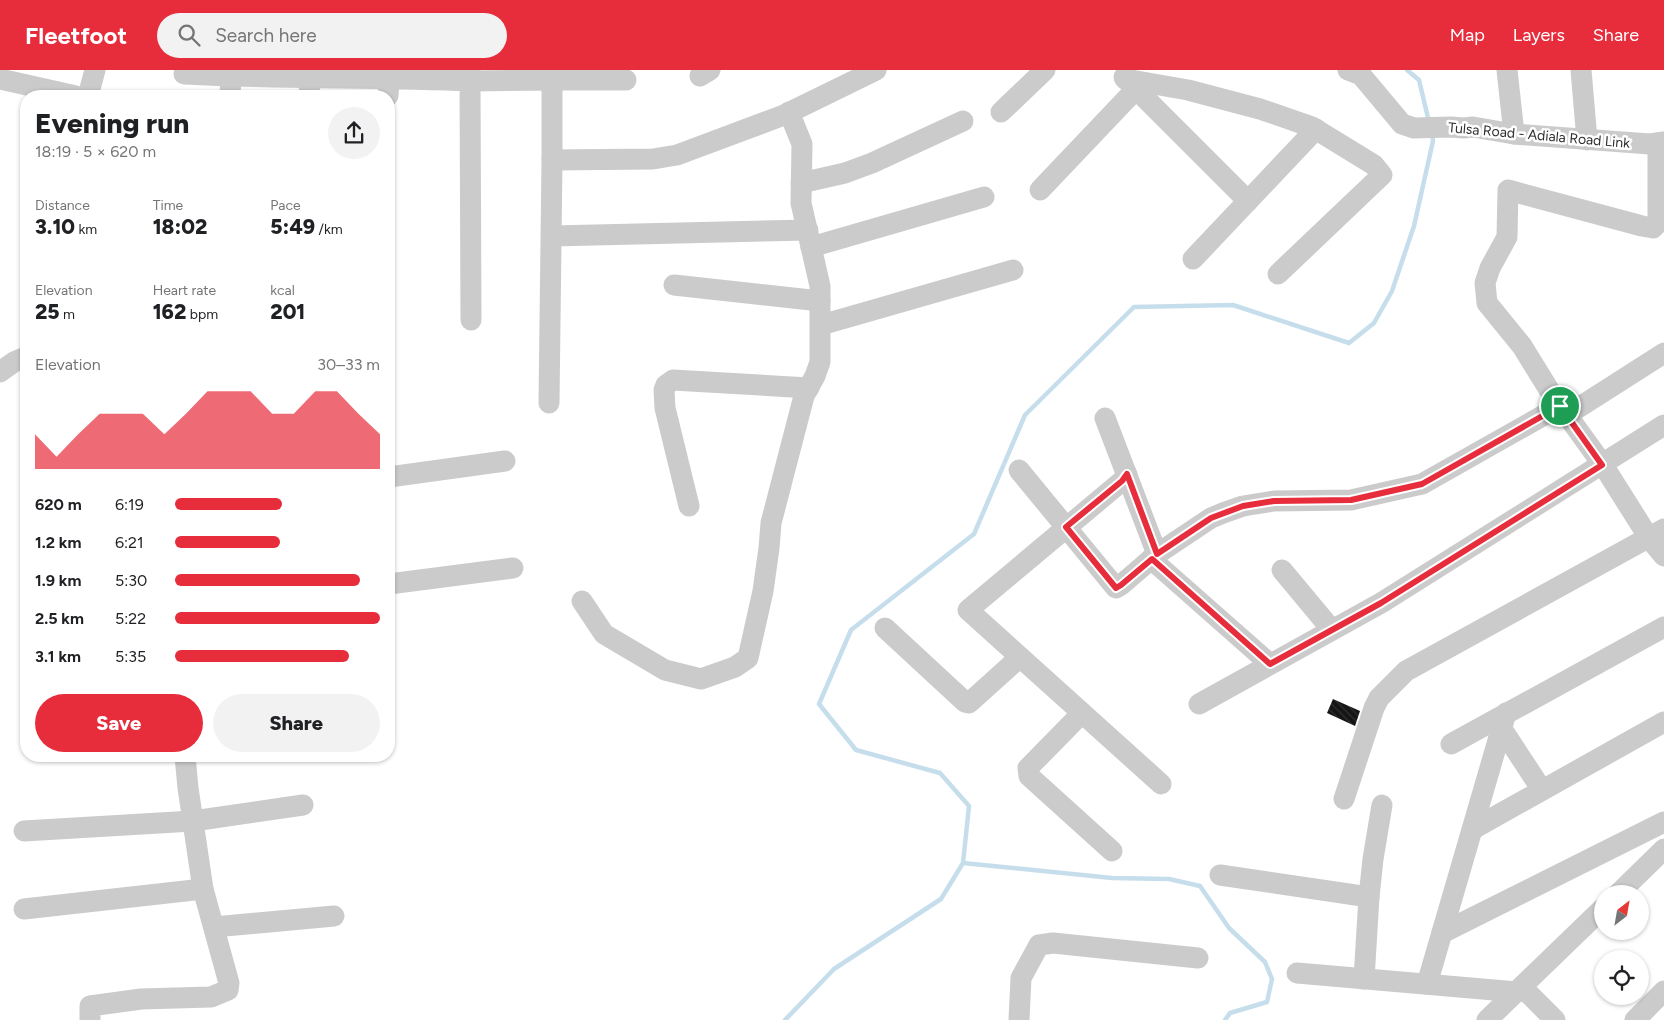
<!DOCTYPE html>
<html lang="en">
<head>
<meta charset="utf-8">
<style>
	body { margin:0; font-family:Figtree,sans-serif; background:#f2f2f2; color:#202124; height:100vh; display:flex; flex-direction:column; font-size:19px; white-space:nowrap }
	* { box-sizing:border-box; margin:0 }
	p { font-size:16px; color:#757577 }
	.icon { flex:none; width:28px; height:28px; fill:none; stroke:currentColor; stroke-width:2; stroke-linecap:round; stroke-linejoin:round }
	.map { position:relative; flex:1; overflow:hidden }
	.drawer { position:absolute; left:20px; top:20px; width:375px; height:672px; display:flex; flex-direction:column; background:#fff; border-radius:20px; box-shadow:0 1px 4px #0004 }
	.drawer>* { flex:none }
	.needle { width:32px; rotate:31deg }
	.controls { position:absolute; left:1594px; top:815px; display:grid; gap:10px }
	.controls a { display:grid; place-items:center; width:55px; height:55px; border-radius:50%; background:#fff; box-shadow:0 1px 4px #0004; font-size:25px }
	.pin { position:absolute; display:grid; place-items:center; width:42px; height:42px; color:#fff; margin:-21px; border:2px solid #fff; border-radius:50%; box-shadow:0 1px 5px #0007 }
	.round { display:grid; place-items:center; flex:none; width:52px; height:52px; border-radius:26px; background:#f2f2f2 }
	.summary { display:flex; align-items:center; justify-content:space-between; height:85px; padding:0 15px }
	h1 { font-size:28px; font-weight:800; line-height:38px }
	.figures { display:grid; grid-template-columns:repeat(3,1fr); gap:8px; height:85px; padding:5px 15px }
	.figures div { display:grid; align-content:center }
	.figures b { font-size:21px; font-weight:800 }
	.figures small { font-size:14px; font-weight:400 }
	.figures p { font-size:14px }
	.chart { height:140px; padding:10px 15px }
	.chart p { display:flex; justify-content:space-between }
	.chart svg { width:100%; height:90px; margin-top:5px; fill:#e72d3c; opacity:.7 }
	.primary-button { display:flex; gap:10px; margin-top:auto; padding:10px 15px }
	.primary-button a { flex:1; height:58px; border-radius:30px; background:#e72d3c; color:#fff; font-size:20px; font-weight:800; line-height:58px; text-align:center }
	.primary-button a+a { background:#f2f2f2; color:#202124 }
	ul { padding:0 15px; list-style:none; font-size:16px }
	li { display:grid; grid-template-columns:80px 60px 1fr; align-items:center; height:38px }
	li i { height:12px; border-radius:6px; background:#e72d3c }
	header { display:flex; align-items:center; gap:30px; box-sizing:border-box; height:70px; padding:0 25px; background:#e72d3c; color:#fff }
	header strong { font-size:24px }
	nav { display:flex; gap:28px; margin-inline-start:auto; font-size:18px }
	.search { width:350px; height:45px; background:#f2f2f2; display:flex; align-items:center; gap:12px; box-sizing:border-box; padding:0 18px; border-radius:28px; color:#757577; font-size:19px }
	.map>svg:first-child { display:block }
</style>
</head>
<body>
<header>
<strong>Fleetfoot</strong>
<div class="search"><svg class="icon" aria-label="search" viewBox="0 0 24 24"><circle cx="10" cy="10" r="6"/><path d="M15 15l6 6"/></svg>Search here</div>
<nav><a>Map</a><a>Layers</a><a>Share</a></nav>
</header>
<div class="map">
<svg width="1664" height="950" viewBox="0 0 1664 950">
	<defs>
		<pattern id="building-back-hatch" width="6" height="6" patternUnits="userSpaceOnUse" patternTransform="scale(1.25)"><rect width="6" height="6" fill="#151515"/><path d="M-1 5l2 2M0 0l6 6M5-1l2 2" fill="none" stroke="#2f2f2f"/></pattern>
	</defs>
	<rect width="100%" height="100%" fill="#fff"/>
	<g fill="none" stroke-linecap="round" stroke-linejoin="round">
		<g stroke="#c6deec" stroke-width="4.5">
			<path d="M1407 0 1419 10 1429 52"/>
			<path d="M963 793 1112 808 1169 809 1200 816 1229 858 1265 892 1272 909 1267 932 1230 943 1225 950"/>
			<path d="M785 950 834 899 941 829 963 793 969 736 940 703 856 680 819 634 851 560 974 464 1025 345 1134 237 1233 235 1349 273 1374 253 1392 221 1414 156 1433 71 1432 64"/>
		</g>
	</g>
	<path fill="url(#building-back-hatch)" d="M1333 629 1360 641 1355 656 1327 643Z"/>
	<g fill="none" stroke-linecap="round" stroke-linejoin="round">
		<g stroke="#cbcbcb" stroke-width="21">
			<path d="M470 0V11L552 10V90L653 89 677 85 784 45 876 0"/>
			<path d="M1348 0 1361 5 1402 54 1414 58 1451 57 1464 58 1473 57 1514 64 1650 74 1664 72"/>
			<path d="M1507 0 1514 64"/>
			<path d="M1581 0 1587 70"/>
			<path d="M184 4C279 9 375 7 470 11L471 250"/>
			<path d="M700 6 710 0"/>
			<path d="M1124 7 1248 131"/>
			<path d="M0 9 76 26"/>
			<path d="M1125 9 1188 20 1260 39 1312 57 1374 95 1382 105 1278 204"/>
			<path d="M552 10H626"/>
			<path d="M88 26 95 0"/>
			<path d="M230 26 231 6"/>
			<path d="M309 26 310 8"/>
			<path d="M388 26 389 8"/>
			<path d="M1001 42 1045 0"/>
			<path d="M1658 73V153L1653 158 1642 156 1508 120 1507 167 1490 198 1485 213 1487 233 1522 276 1551 323 1603 395 1649 468 1664 486"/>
			<path d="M801 113 845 103 872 93 963 51"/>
			<path d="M1040 120 1136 19"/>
			<path d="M552 166 808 160"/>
			<path d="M811 177 984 127"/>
			<path d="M1193 189 1316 59"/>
			<path d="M674 215 820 231"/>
			<path d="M821 255 1013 200"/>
			<path d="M0 302 14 292 26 287"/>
			<path d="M549 333 552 90"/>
			<path d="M1567 345 1664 283"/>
			<path d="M1105 348 1157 484"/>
			<path d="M1019 400 1116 518 1121 515 1157 484 1211 448 1223 443 1243 436 1274 431 1351 430 1422 414 1560 336"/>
			<path d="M1127 404 1122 411 968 540 1161 714"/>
			<path d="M389 407 505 391"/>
			<path d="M689 436 665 338 664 320 666 315 673 310 809 318"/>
			<path d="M1151 489 1270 594"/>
			<path d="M1282 500 1332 560"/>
			<path d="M389 514 513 498"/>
			<path d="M582 531 604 564 665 600 701 609 735 597 748 588 763 521 769 478 771 453 804 326 815 306 820 292V216L801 133 802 74 789 42"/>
			<path d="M885 558 965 632 969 633 1020 587"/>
			<path d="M1199 634 1381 533 1664 355"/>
			<path d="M1082 643 1028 698 1029 706 1112 781"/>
			<path d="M1502 659 1542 720"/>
			<path d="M1451 674 1664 557"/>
			<path d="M1344 729 1374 638 1379 628 1406 601 1664 459"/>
			<path d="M1473 759 1664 652"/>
			<path d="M24 761 193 751 303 735"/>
			<path d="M1220 805 1369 827"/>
			<path d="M1618 824 1664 779"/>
			<path d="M24 839 203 819"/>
			<path d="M214 857 334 846"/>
			<path d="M1442 863 1664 752"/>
			<path d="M1297 903 1517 922"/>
			<path d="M1364 909 1369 827 1373 789 1382 735"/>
			<path d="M1427 914 1506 643"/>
			<path d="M1522 917 1555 950"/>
			<path d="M90 950V936L141 929 211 927 228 920 229 913 203 819 188 718 185 686"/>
			<path d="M1019 950 1021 908 1039 875 1053 873 1198 888"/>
			<path d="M1487 950 1602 839"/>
			<path d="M1635 950 1664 921"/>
		</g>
	</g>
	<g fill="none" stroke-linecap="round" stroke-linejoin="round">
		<defs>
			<path id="route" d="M1560 336 1602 395 1381 533 1270 594 1152 489 1121 515 1116 518 1066 457 1122 411 1127 404 1157 484 1211 448 1243 436 1274 431 1351 430 1422 414Z"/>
		</defs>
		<use href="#route" stroke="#fff" stroke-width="10"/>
		<use href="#route" stroke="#e72d3c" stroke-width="6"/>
	</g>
	<g text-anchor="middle" stroke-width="5" stroke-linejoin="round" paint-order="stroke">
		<g font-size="14" fill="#2e2e2e" stroke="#fff">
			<text transform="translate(1539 65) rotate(5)" y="5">Tulsa Road - Adiala Road Link</text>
		</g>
	</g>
</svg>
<div class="controls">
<a><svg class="needle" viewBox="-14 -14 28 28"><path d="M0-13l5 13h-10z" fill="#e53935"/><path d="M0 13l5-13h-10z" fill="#757577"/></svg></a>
<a><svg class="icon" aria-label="locate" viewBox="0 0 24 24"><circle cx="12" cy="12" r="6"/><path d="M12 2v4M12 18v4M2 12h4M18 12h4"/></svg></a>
</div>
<div class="pin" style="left:1560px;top:336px;background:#1e9e55"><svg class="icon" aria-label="arrive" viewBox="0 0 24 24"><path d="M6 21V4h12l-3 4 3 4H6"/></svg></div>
<section class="drawer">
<div class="summary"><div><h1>Evening run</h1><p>18:19 · 5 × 620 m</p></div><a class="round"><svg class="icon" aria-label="share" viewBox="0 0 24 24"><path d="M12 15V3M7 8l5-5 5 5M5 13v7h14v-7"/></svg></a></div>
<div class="figures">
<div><p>Distance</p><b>3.10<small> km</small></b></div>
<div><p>Time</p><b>18:02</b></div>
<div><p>Pace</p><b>5:49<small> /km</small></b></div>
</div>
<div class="figures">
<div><p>Elevation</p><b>25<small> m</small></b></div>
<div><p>Heart rate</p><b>162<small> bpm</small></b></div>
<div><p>kcal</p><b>201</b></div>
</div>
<div class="chart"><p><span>Elevation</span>30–33 m</p>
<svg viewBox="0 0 160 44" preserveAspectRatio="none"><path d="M0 44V27L10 38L20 27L30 17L40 17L50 17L60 27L70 17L80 6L90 6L100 6L110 17L120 17L130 6L140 6L150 17L160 27V44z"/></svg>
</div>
<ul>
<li><b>620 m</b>6:19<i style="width:52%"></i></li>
<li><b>1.2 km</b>6:21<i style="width:51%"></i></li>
<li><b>1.9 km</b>5:30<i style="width:90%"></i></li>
<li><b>2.5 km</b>5:22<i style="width:100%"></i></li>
<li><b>3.1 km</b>5:35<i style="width:85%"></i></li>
</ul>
<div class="primary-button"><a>Save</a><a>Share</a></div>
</section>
</div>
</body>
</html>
